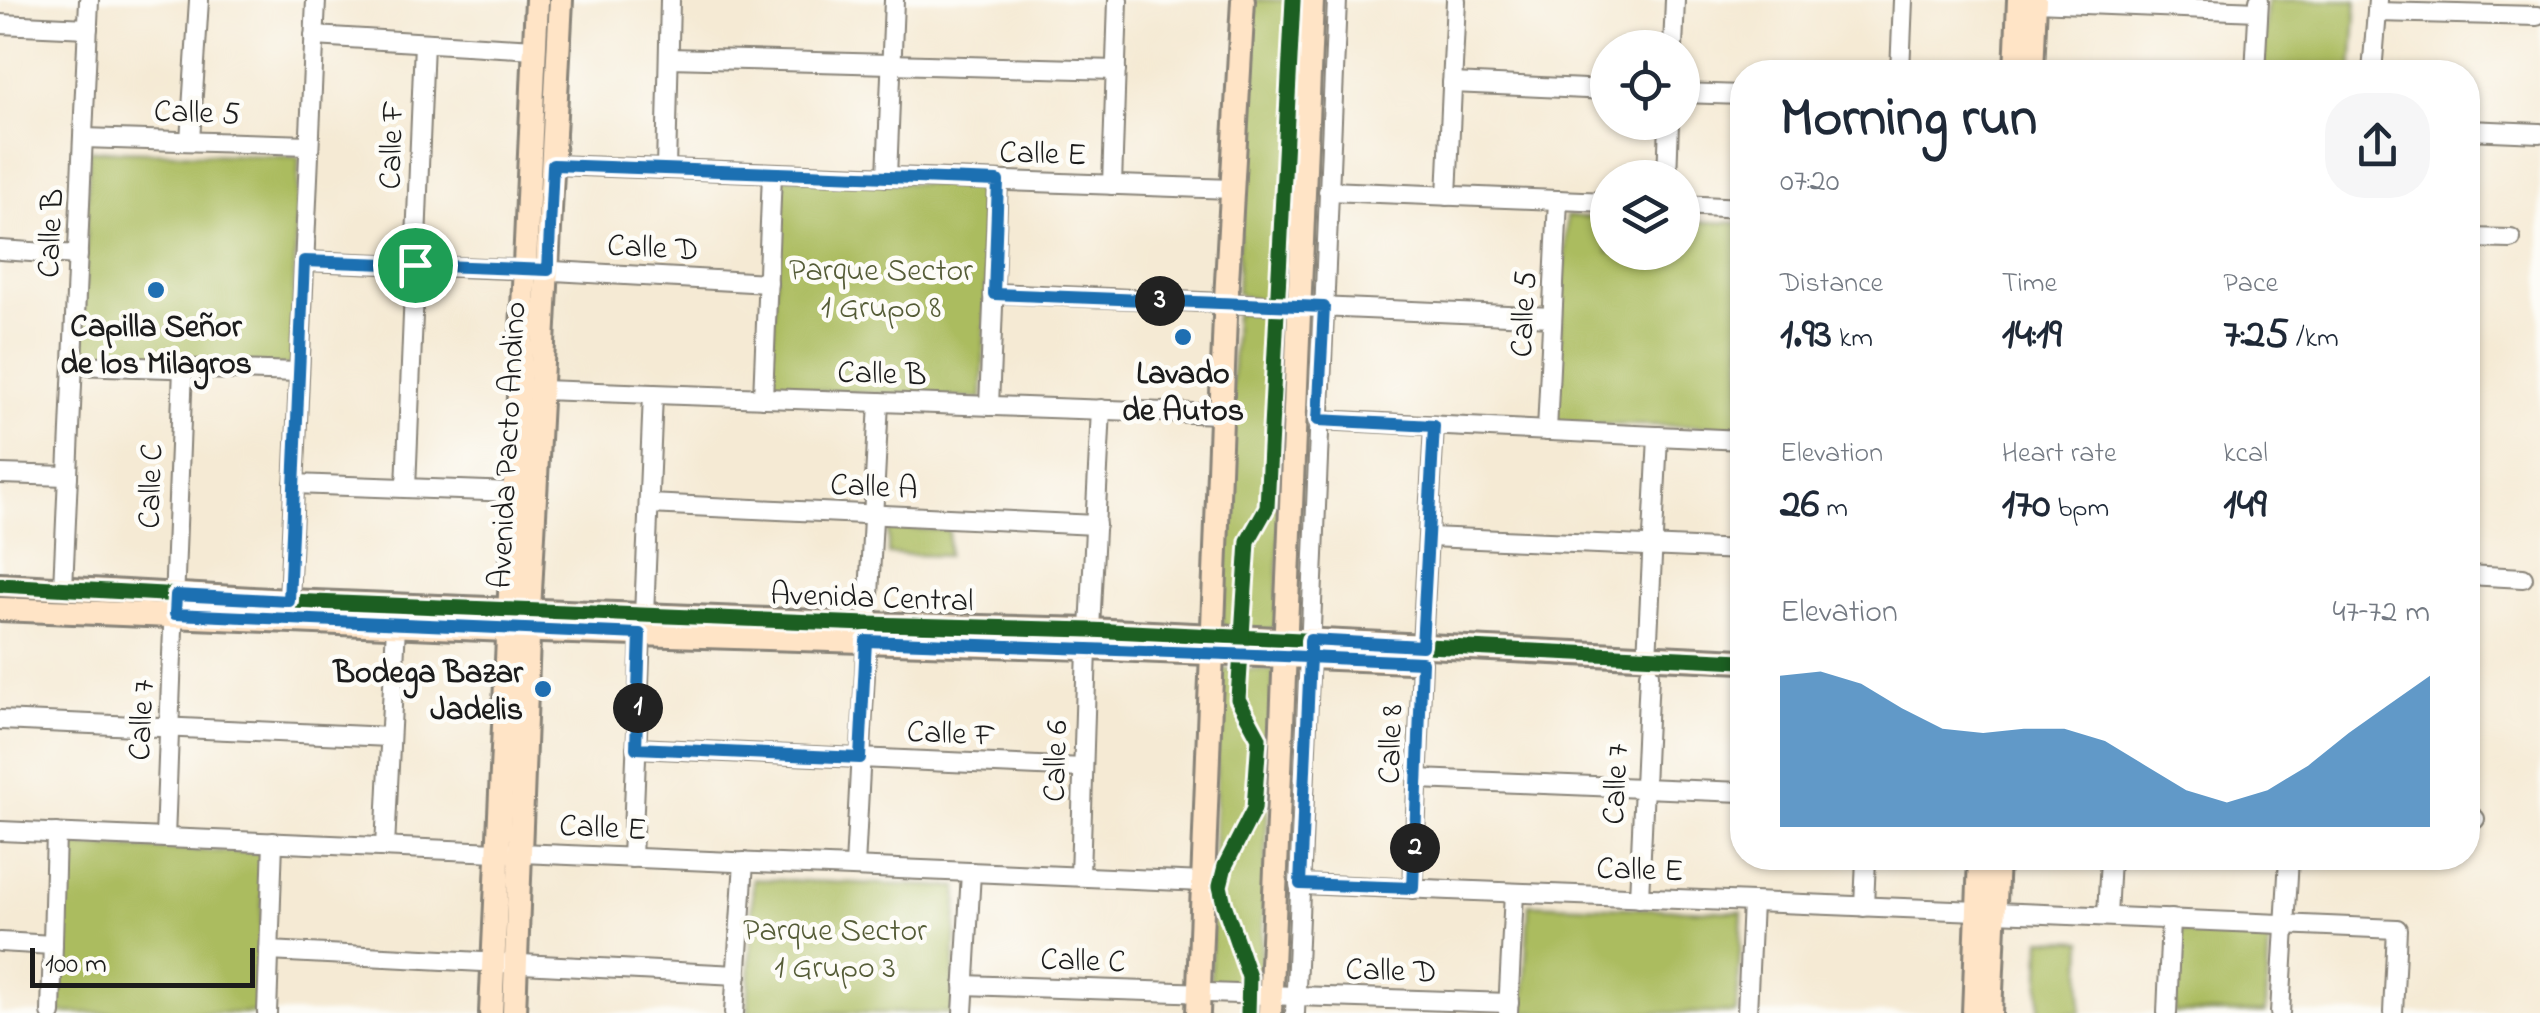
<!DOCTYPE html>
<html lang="en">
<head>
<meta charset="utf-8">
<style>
	body { margin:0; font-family:"Indie Flower",sans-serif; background:#f6f6f7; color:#1f2937; height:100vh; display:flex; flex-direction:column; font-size:38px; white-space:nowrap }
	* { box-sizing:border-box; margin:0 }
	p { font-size:32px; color:#747a83 }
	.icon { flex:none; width:55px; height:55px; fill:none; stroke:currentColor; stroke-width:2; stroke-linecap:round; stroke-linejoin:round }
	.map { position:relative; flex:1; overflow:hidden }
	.panel { position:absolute; left:1730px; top:60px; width:750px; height:810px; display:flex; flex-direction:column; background:#fff; border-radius:40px; box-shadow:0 2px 8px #0004 }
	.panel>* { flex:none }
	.controls { position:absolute; left:1590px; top:30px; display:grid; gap:20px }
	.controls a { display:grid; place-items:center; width:110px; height:110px; border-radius:50%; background:#fff; box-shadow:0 2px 8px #0004; font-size:50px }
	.scale { position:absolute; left:30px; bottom:25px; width:225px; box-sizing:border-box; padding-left:10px; border:5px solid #1c1c1c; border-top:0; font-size:28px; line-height:35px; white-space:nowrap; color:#1c1c1c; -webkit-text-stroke:8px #fdfcf7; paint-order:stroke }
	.pin { position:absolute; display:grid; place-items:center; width:85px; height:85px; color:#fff; margin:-42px; border:5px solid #fff; border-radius:50%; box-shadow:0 2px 10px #0007 }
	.km { position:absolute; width:50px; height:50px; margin:-25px; border-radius:50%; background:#222; color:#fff; font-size:28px; line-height:50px; text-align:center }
	.round { display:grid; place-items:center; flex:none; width:105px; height:105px; border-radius:40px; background:#f6f6f7 }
	.overview { display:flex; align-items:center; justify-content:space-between; height:170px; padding:0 50px }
	h1 { font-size:55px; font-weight:800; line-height:75px }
	.stats { display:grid; grid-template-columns:repeat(3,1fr); gap:15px; height:170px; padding:10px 50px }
	.stats div { display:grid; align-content:center }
	.stats b { font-size:42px; font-weight:800 }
	.stats small { font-size:28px; font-weight:400 }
	.stats p { font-size:28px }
	.chart { height:280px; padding:20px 50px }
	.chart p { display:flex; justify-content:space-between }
	.chart svg { width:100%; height:180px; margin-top:10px; fill:#1f6fb2; opacity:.7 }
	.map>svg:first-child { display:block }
</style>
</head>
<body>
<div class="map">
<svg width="2540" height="1013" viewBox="0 0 2540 1013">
	<rect width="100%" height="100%" fill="#fdfcf7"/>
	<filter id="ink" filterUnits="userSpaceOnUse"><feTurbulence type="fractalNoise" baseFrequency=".01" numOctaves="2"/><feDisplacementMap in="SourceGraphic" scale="20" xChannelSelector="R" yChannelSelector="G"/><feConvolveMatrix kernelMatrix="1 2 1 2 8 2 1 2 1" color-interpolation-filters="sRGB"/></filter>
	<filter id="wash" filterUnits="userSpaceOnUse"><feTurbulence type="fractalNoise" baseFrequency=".0048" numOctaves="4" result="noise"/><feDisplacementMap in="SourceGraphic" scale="40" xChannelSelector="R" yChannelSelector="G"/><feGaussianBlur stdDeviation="2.25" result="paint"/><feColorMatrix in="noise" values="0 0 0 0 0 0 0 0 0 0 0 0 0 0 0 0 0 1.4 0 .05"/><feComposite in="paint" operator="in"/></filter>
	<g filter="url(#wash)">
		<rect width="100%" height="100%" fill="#f5ead4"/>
		<g fill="#abbc5f" stroke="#646c3e" stroke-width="2.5">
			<path d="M1247 0H1302L1288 285 1287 292C1277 302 1249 301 1237 293Z"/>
			<path d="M2267 0H2357L2352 72H2262Z"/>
			<path d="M89 150 299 157 291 366 82 359Z"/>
			<path d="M781 177 991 187 982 399 770 388Z"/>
			<path d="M1567 216 1607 218 1608 252H1682L1683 221 1742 223V427L1554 424Z"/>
			<path d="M1241 312C1257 312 1281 306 1288 324L1276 618 1275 626 1269 631 1226 630 1221 617 1235 315Z"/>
			<path d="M888 528 949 530 948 556 888 554Z"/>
			<path d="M1225 669 1271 670 1274 672 1260 982 1256 987H1210L1219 672Z"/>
			<path d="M66 845 264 853 258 1013H59Z"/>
			<path d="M753 879 958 887 952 1013H748Z"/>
			<path d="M1529 904 1742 912 1737 1013H1523Z"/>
			<path d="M2177 931 2269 934 2266 1013H2174Z"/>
			<path d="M2041 939 2083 941 2081 1013H2039Z"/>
		</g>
	</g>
	<g filter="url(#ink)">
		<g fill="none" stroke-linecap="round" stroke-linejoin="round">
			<defs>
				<g id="street">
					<path d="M2035 2 2258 11"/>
					<path d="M2377 12 2537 16"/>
					<path d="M0 24 88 28"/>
					<path d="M314 36 535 49"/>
					<path d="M1673 48 1675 0"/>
					<path d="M669 58 1116 70"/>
					<path d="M1900 72 1903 0"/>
					<path d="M2255 72 2259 0"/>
					<path d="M2372 72 2378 0"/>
					<path d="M1452 83 1608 90"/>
					<path d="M1682 93 1742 95"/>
					<path d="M2468 130 2540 133"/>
					<path d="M83 138 309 145"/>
					<path d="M190 141 199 0"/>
					<path d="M553 165 1232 189"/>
					<path d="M666 169 670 0"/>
					<path d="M887 177 894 0"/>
					<path d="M1667 178 1669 122"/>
					<path d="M1112 185 1118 0"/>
					<path d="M1328 191 1608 202"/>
					<path d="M1447 196 1456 0"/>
					<path d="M1682 205 1742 208"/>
					<path d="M2468 238 2511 239"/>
					<path d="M0 250 78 255"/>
					<path d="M304 261 536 270 768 283"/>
					<path d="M994 293 1552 317"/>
					<path d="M73 365 299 372"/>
					<path d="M541 390 1221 414"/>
					<path d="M763 398 772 173"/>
					<path d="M989 406 998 181"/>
					<path d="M1319 420 1742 440"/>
					<path d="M1547 431 1558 200"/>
					<path d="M0 474 68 476"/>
					<path d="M294 484 514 492"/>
					<path d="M406 488 424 43"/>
					<path d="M649 504 1096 525"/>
					<path d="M1429 537 1742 550"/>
					<path d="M2468 575 2523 578"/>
					<path d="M63 588 89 0"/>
					<path d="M289 601 316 0"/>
					<path d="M644 616 653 394"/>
					<path d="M1090 630 1101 409"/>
					<path d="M1422 646 1434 426"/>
					<path d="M1647 658 1658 436"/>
					<path d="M0 720 390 737"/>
					<path d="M636 748 1083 768"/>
					<path d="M1418 779 1742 792"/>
					<path d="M2468 819H2475"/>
					<path d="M0 831 1204 882"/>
					<path d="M165 838 183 368"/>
					<path d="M385 847 396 625"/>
					<path d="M632 858 641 633"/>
					<path d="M855 867 879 402"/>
					<path d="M1080 876 1087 648"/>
					<path d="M1300 884 1978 911"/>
					<path d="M1413 889 1422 662"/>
					<path d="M1639 898 1649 674"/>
					<path d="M1864 907 1866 858"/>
					<path d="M1995 912 2397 929 2393 1013"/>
					<path d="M2107 916 2110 858"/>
					<path d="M0 942 53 945"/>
					<path d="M269 951 737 975"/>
					<path d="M964 985 1509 1003"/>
					<path d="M1508 1012 1514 893"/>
					<path d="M51 1013 56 833"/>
					<path d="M267 1013 273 842"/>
					<path d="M734 1013 744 862"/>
					<path d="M963 1013 971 872"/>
					<path d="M1295 1013 1337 0"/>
					<path d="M1747 1013 1752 902"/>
					<path d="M2167 1013 2171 919"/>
					<path d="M2280 1013 2289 858"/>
				</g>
				<g id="secondary">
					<path d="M2016 72 2019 0"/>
					<path d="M2032 72 2035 0"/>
					<path d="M0 585 289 601 867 624 1090 630 1742 661"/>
					<path d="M0 609 508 630 1087 648 1410 661"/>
					<path d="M491 1013 537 0"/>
					<path d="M514 1013 529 611 561 0"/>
					<path d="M1198 1013 1225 317 1243 0"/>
					<path d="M1270 1013 1312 0"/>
					<path d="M1974 1013 1980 858"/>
					<path d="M1990 1013 1997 858"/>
				</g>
			</defs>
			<use href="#street" stroke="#888378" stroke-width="22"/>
			<use href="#secondary" stroke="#888378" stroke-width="28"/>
			<use href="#street" stroke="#fff" stroke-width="18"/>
			<use href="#secondary" stroke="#ffe4c6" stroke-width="22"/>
			<defs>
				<g id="cycleway">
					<path d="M0 585 289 601 867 624 1090 630 1742 661"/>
					<path d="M1248 1013 1249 977 1224 904 1220 886 1225 866 1254 809 1259 738 1238 699 1248 541 1267 507 1293 0"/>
				</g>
			</defs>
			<use href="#cycleway" stroke="#fdfcf7" stroke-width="21"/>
			<use href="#cycleway" stroke="#1b5e20" stroke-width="15"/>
		</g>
	</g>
	<g fill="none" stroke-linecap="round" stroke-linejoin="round" filter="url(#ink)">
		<defs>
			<path id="route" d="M415 265 304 261 289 601 176 595 175 614 640 634 636 748 860 758 866 641 1284 656 1422 662 1413 888 1300 884 1310 657V640L1422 646 1434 426 1318 420 1324 307 994 294 998 181 553 165 548 270 415 265"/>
		</defs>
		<use href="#route" stroke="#fff" stroke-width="20"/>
		<use href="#route" stroke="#1f6fb2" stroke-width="12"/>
	</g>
	<g fill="#1f6fb2" stroke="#fdfcf7" stroke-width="4">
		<circle cx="156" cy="290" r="10"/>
		<circle cx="1183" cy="337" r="10"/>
		<circle cx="543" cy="689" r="10"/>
	</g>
	<g text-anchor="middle" stroke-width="9" stroke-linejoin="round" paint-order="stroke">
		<g font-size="32" fill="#1c1c1c" stroke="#fdfcf7">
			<text transform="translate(197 111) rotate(2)" y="11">Calle 5</text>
			<text transform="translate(390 145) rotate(-88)" y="11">Calle F</text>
			<text transform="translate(1043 152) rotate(2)" y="11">Calle E</text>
			<text transform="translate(49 233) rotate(-87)" y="11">Calle B</text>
			<text transform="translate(653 246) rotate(3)" y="11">Calle D</text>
			<text transform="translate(1522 314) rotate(-87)" y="11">Calle 5</text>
			<text transform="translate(882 372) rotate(2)" y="11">Calle B</text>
			<text transform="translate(506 445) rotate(-87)" y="11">Avenida Pacto Andino</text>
			<text transform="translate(874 485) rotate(3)" y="11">Calle A</text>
			<text transform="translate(149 486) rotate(-88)" y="11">Calle C</text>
			<text transform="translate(872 596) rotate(2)" y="11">Avenida Central</text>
			<text transform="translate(140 720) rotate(-87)" y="11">Calle 7</text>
			<text transform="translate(951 732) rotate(3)" y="11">Calle F</text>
			<text transform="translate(1389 744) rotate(-88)" y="11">Calle 8</text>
			<text transform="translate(1054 761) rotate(-88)" y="11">Calle 6</text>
			<text transform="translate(1614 784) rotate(-87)" y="11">Calle 7</text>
			<text transform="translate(603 826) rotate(3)" y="11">Calle E</text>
			<text transform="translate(1640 868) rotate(2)" y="11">Calle E</text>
			<text transform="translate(1083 959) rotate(2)" y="11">Calle C</text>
			<text transform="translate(1391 969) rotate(2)" y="11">Calle D</text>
		</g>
		<g font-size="32" fill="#555c37" stroke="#fdfcf7">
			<text x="881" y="280">Parque Sector<tspan x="881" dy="37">1 Grupo 8</tspan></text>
			<text x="835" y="940">Parque Sector<tspan x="835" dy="37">1 Grupo 3</tspan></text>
		</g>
		<g font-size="32" font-weight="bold" fill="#1c1c1c" stroke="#fdfcf7">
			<text x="156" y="336">Capilla Señor<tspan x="156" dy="37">de los Milagros</tspan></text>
			<text x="1183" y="383">Lavado<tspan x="1183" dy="37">de Autos</tspan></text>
			<text x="523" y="682" text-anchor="end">Bodega Bazar<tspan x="523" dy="37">Jadelis</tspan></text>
		</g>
	</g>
</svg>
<div class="controls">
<a><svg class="icon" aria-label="locate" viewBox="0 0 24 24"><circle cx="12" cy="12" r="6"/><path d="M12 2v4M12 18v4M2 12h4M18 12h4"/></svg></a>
<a><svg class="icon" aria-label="layers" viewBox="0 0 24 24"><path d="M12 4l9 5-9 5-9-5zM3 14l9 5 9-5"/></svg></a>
</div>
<div class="scale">100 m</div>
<div class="pin" style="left:415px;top:265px;background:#1e9e55"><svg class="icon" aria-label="arrive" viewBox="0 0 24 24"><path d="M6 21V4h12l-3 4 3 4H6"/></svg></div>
<b class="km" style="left:638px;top:708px">1</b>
<b class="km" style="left:1415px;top:848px">2</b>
<b class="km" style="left:1160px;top:301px">3</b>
<section class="panel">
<div class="overview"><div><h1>Morning run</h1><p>07:20</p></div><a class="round"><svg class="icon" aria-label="share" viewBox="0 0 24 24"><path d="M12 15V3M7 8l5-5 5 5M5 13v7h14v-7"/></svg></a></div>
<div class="stats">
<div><p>Distance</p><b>1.93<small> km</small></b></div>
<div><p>Time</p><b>14:19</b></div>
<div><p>Pace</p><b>7:25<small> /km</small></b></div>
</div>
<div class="stats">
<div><p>Elevation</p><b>26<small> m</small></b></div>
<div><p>Heart rate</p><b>170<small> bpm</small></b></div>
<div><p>kcal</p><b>149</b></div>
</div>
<div class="chart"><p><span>Elevation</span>47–72 m</p>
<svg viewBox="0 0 160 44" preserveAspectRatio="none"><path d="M0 44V7L10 6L20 9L30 15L40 20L50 21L60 20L70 20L80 23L90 29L100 35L110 38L120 35L130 29L140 21L150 14L160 7V44z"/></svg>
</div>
</section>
</div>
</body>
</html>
